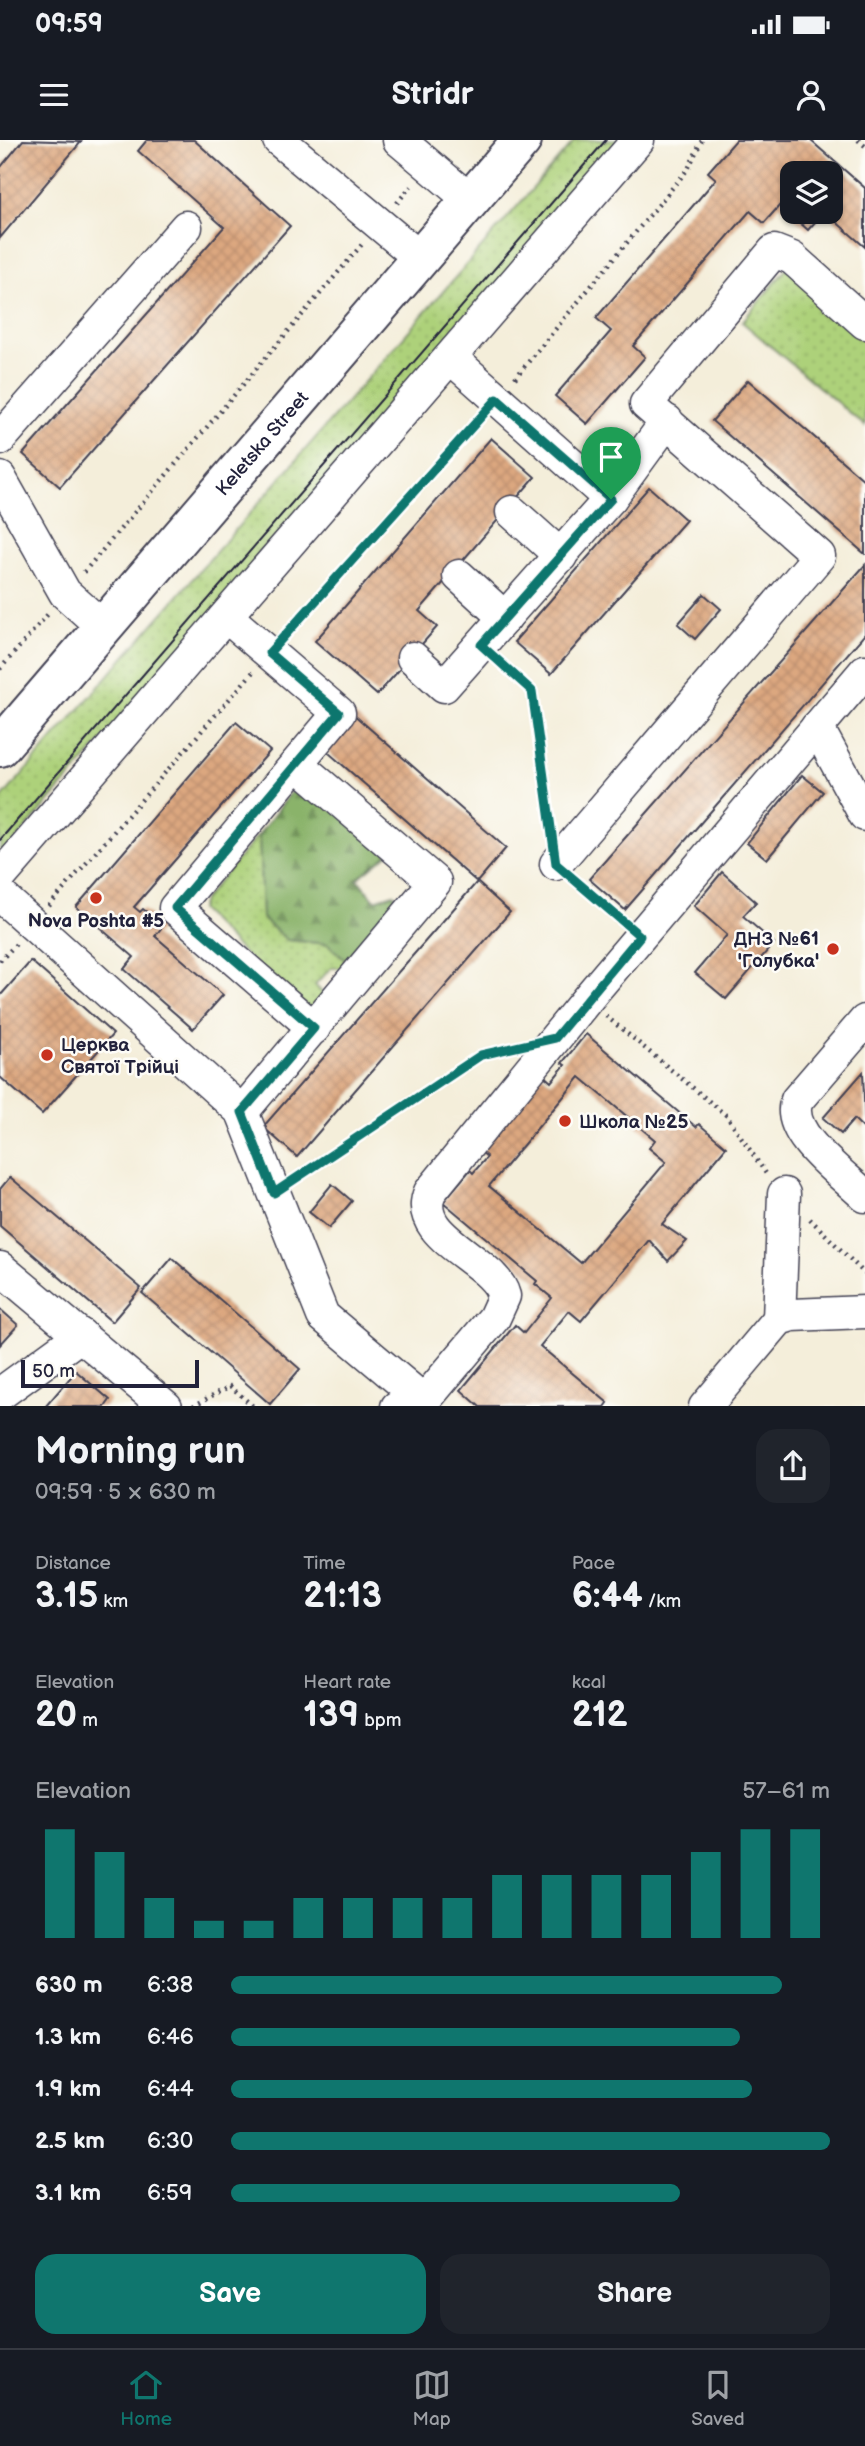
<!DOCTYPE html>
<html lang="en">
<head>
<meta charset="utf-8">
<style>
	body { margin:0; font-family:"Balsamiq Sans",sans-serif; background:#20242c; color:#f1f3f6; height:100vh; display:flex; flex-direction:column; font-size:26px; white-space:nowrap }
	* { box-sizing:border-box; margin:0 }
	p { font-size:23px; color:#9ea1a6 }
	.icon { flex:none; width:38px; height:38px; fill:none; stroke:currentColor; stroke-width:2; stroke-linecap:round; stroke-linejoin:round }
	.map { position:relative; height:1266px; overflow:hidden }
	.drawer { display:flex; flex-direction:column; background:#171b24; flex:1 }
	.drawer>* { flex:none }
	.buttons { position:absolute; left:780px; top:21px; display:grid; gap:14px }
	.buttons a { display:grid; place-items:center; width:63px; height:63px; border-radius:14px; background:#171b24; box-shadow:0 2px 5px #0004; font-size:35px }
	.scale { position:absolute; left:21px; bottom:18px; width:178px; box-sizing:border-box; padding-left:7px; border:4px solid #22223b; border-top:0; font-size:19px; line-height:24px; white-space:nowrap; color:#22223b; -webkit-text-stroke:5px #fdfcf7; paint-order:stroke }
	.pin { position:absolute; display:grid; place-items:center; width:60px; height:60px; color:#fff; margin:-72px -30px; border-radius:50% 50% 50% 0; rotate:-45deg; box-shadow:0 0 7px #0007 }
	.pin .icon { rotate:45deg }
	.round { display:grid; place-items:center; flex:none; width:74px; height:74px; border-radius:21px; background:#20242c }
	.overview { display:flex; align-items:center; justify-content:space-between; height:119px; padding:0 35px }
	h1 { font-size:38px; font-weight:600; line-height:52px }
	.metrics { display:grid; grid-template-columns:repeat(3,1fr); gap:10px; height:119px; padding:7px 35px }
	.metrics div { display:grid; align-content:center }
	.metrics b { font-size:35px; font-weight:600 }
	.metrics small { font-size:19px; font-weight:400 }
	.metrics p { font-size:19px }
	.chart { height:196px; padding:14px 35px }
	.chart p { display:flex; justify-content:space-between }
	.chart svg { width:100%; height:126px; margin-top:7px; stroke:#0f766e; stroke-width:6 }
	.primary-button { display:flex; gap:14px; margin-top:auto; padding:14px 35px }
	.primary-button a { flex:1; height:80px; border-radius:21px; background:#0f766e; color:#fff; font-size:28px; font-weight:600; line-height:80px; text-align:center }
	.primary-button a+a { background:#20242c; color:#f1f3f6 }
	ul { padding:0 35px; list-style:none; font-size:23px }
	li { display:grid; grid-template-columns:112px 84px 1fr; align-items:center; height:52px }
	li i { height:18px; border-radius:9px; background:#0f766e }
	.status { display:flex; justify-content:space-between; align-items:center; height:49px; padding:0 35px; background:#171b24; direction:ltr }
	.status svg { height:19px; fill:currentColor }
	header { display:flex; justify-content:space-between; align-items:center; height:91px; padding:0 35px; background:#171b24; font-size:32px; font-weight:600 }
	.dock { display:flex; justify-content:space-around; align-items:center; height:98px; border-top:2px solid #363941; background:#171b24; font-size:19px; color:#9ea1a6 }
	.dock a { display:grid; justify-items:center; gap:4px }
	.dock .current { color:#0f766e }
	.map>svg:first-child { display:block }
</style>
</head>
<body>
<div class="status"><b>09:59</b><svg viewBox="0 0 49 12"><path d="M0 12V9h3v3zM5 12V6h3v6zM10 12V3h3v9zM15 12V0h3v12zM26 1h20v11H26zM47 4h2v5h-2z"/></svg></div>
<header><svg class="icon" aria-label="menu" viewBox="0 0 24 24"><path d="M4 6h16M4 12h16M4 18h16"/></svg>Stridr<svg class="icon" aria-label="person" viewBox="0 0 24 24"><circle cx="12" cy="8" r="4"/><path d="M4 21q1-7 8-7t8 7"/></svg></header>
<div class="map">
<svg width="865" height="1267" viewBox="0 0 865 1267">
	<defs>
		<pattern id="grass-dots" width="8" height="8" patternUnits="userSpaceOnUse" patternTransform="scale(1.75)"><rect width="8" height="8" fill="#add17a"/><path d="M2 2h.1M6 6h.1" fill="none" stroke="#95b36a" stroke-width="1.8" stroke-linecap="round"/></pattern>
		<pattern id="forest-firs" width="22" height="20" patternUnits="userSpaceOnUse" patternTransform="scale(1.75)"><rect width="22" height="20" fill="#8ab36a"/><path d="M5 1l3.5 6h-7zM16 11l3.5 6h-7z" fill="#709158"/></pattern>
		<pattern id="building-cross-hatch" width="8" height="8" patternUnits="userSpaceOnUse" patternTransform="scale(1.75)"><rect width="8" height="8" fill="#dca77f"/><path d="M0 0l8 8M0 8l8-8" fill="none" stroke="#bc8f6f"/></pattern>
	</defs>
	<rect width="100%" height="100%" fill="#fdfcf7"/>
	<filter id="ink" filterUnits="userSpaceOnUse"><feTurbulence type="fractalNoise" baseFrequency=".0143" numOctaves="2"/><feDisplacementMap in="SourceGraphic" scale="14" xChannelSelector="R" yChannelSelector="G"/><feConvolveMatrix kernelMatrix="1 2 1 2 8 2 1 2 1" color-interpolation-filters="sRGB"/></filter>
	<filter id="wash" filterUnits="userSpaceOnUse"><feTurbulence type="fractalNoise" baseFrequency=".00686" numOctaves="4" result="noise"/><feDisplacementMap in="SourceGraphic" scale="28" xChannelSelector="R" yChannelSelector="G"/><feGaussianBlur stdDeviation="1.57" result="paint"/><feColorMatrix in="noise" values="0 0 0 0 0 0 0 0 0 0 0 0 0 0 0 0 0 1.4 0 .05"/><feComposite in="paint" operator="in"/></filter>
	<g filter="url(#wash)">
		<rect width="100%" height="100%" fill="#f4eeda"/>
		<g fill="url(#grass-dots)" stroke="#687a5a" stroke-width="2">
			<path d="M575 0H625L0 718V660Z"/>
			<path d="M787 128 865 197V286L742 182Z"/>
			<path d="M259 694 262 778 287 800 328 804 348 823 345 828H331L315 845 328 859 309 878 200 770 203 760Z"/>
		</g>
		<path fill="url(#forest-firs)" stroke="#566a52" stroke-width="2" d="M292 651 323 654 388 714 357 739 375 760 394 754 405 767 348 823 328 804 287 800 262 778 259 694Z"/>
		<g id="blocks">
			<g fill="url(#building-cross-hatch)" fill-rule="evenodd">
				<path d="M23 0 81 2 0 98V28Z"/>
				<path d="M147 0H194L290 86 60 347 23 314 224 87 138 11Z"/>
				<path d="M736 0H810L865 48V107L825 72H831V33H793V72H824L808 90 780 65 764 83 750 71 633 206 645 217 587 284 555 256 611 191 596 178 716 39 708 32Z"/>
				<path d="M748 240 865 341V414L712 281Z"/>
				<path d="M491 298 535 337 419 471 437 487 377 555 315 501Z"/>
				<path d="M649 347 686 380 551 534 514 502Z"/>
				<path d="M865 425V494L625 770 589 739Z"/>
				<path d="M704 454 721 469 695 499 678 484Z"/>
				<path d="M352 573 506 708 477 742 322 607Z"/>
				<path d="M236 582 270 611 134 767 140 772 143 769 163 786 155 796 223 855 193 889 124 829 134 817 76 767Z"/>
				<path d="M802 635 823 652 767 719 747 703Z"/>
				<path d="M722 732 756 762 743 776 774 803 726 859 695 833 727 795 694 766Z"/>
				<path d="M477 742 510 772 297 1017 263 987Z"/>
				<path d="M31 821 113 894 42 974 0 937V856Z"/>
				<path d="M586 894 696 987 699 984 726 1007 662 1084 687 1101 668 1121 649 1100 581 1181 569 1171 540 1206 608 1263 605 1267H480L461 1250 515 1185 524 1193 552 1158 535 1144 537 1141 443 1062 470 1030 473 1033 487 1017 479 1010 542 934 551 942 565 925 562 923ZM580 937 655 1000 649 1008 666 1022 581 1123 489 1046Z"/>
				<path d="M863 932 865 985 863 988 854 979 841 994 823 978Z"/>
				<path d="M10 1037 141 1148 112 1182 0 1086V1049Z"/>
				<path d="M332 1044 352 1061 329 1088 309 1072Z"/>
				<path d="M172 1118 300 1229 270 1264 142 1153Z"/>
				<path d="M0 1169 18 1185 0 1205Z"/>
				<path d="M76 1231 110 1260 105 1267H45Z"/>
			</g>
		</g>
	</g>
	<g filter="url(#ink)">
		<use href="#blocks" fill-opacity="0" stroke="#424153" stroke-width="2"/>
		<g fill="none" stroke-linecap="round" stroke-linejoin="round">
			<defs>
				<g id="minor">
					<path d="M279 0 420 118"/>
					<path d="M399 0 470 60"/>
					<path d="M451 218 610 359"/>
					<path d="M0 299 186 87"/>
					<path d="M0 338 65 453 103 487"/>
					<path d="M512 372 561 416"/>
					<path d="M459 436 505 478"/>
					<path d="M227 477 339 573 175 768 314 888"/>
					<path d="M413 518 444 546 610 359 667 281"/>
					<path d="M817 587 865 675"/>
					<path d="M556 724 819 416 646 264 774 111 792 118 865 183"/>
					<path d="M0 737 638 0"/>
					<path d="M0 755 242 972 323 1176 424 1261 420 1267"/>
					<path d="M865 881 797 960C783 993 843 1034 865 1056"/>
					<path d="M242 972 435 742 297 624"/>
					<path d="M0 1128 166 1267"/>
					<path d="M779 1179 784 1054"/>
					<path d="M0 1254 81 1195"/>
					<path d="M397 1267 424 1261 494 1178 504 1156C495 1119 410 1098 430 1052L593 852 865 531"/>
					<path d="M705 1267 779 1179 792 1175 865 1172"/>
				</g>
				<g id="major">
					<path id="s1" d="M0 607 522 0"/>
				</g>
			</defs>
			<use href="#minor" stroke="#424153" stroke-width="35"/>
			<use href="#major" stroke="#424153" stroke-width="42"/>
			<g stroke="#424153" stroke-width="4.5" stroke-dasharray="2 5" stroke-linecap="butt">
				<path d="M858 0 865 6"/>
				<path d="M397 63 411 46"/>
				<path d="M515 238 688 29 702 0"/>
				<path d="M84 432 364 102"/>
				<path d="M286 494 479 279"/>
				<path d="M500 523 532 551 551 687"/>
				<path d="M0 529 49 473"/>
				<path d="M574 740 621 780"/>
				<path d="M49 766 253 532"/>
				<path d="M0 821 16 804"/>
				<path d="M606 876 727 976 767 1035"/>
				<path d="M295 1039 481 915 514 907"/>
				<path d="M810 1079 865 1134"/>
				<path d="M193 1266 230 1246 254 1267"/>
			</g>
			<use href="#minor" stroke="#fff" stroke-width="32"/>
			<use href="#major" stroke="#fff" stroke-width="38"/>
			<path stroke="#22223b" stroke-width="2" d="M0 700 606 0"/>
		</g>
	</g>
	<g fill="none" stroke-linecap="round" stroke-linejoin="round" filter="url(#ink)">
		<defs>
			<path id="route" d="M497 259 611 359 481 505 532 551 556 724 640 796 555 898 481 915 274 1053 242 972 314 888 175 768 339 573 269 513Z"/>
		</defs>
		<use href="#route" stroke="#fff" stroke-width="14"/>
		<use href="#route" stroke="#0f766e" stroke-width="9"/>
	</g>
	<g fill="#c8321e" stroke="#fdfcf7" stroke-width="2.5">
		<circle cx="96" cy="758" r="7"/>
		<circle cx="833" cy="809" r="7"/>
		<circle cx="47" cy="915" r="7"/>
		<circle cx="565" cy="981" r="7"/>
	</g>
	<g text-anchor="middle" stroke-width="5" stroke-linejoin="round" paint-order="stroke">
		<g font-size="19" fill="#22223b" stroke="#fdfcf7">
			<text dy="7" stroke="none"><textPath href="#s1" startOffset="401">Keletska Street</textPath></text>
		</g>
		<g font-size="19" font-weight="bold" fill="#22223b" stroke="#fdfcf7" text-anchor="start">
			<text x="96" y="787" text-anchor="middle">Nova Poshta #5</text>
			<text x="819" y="805" text-anchor="end">ДНЗ №61<tspan x="819" dy="22">'Голубка'</tspan></text>
			<text x="61" y="911">Церква<tspan x="61" dy="22">Святої Трійці</tspan></text>
			<text x="579" y="988">Школа №25</text>
		</g>
	</g>
</svg>
<div class="buttons">
<a><svg class="icon" aria-label="layers" viewBox="0 0 24 24"><path d="M12 4l9 5-9 5-9-5zM3 14l9 5 9-5"/></svg></a>
</div>
<div class="scale">50 m</div>
<div class="pin" style="left:611px;top:359px;background:#1e9e55"><svg class="icon" aria-label="arrive" viewBox="0 0 24 24"><path d="M6 21V4h12l-3 4 3 4H6"/></svg></div>
</div>
<section class="drawer">
<div class="overview"><div><h1>Morning run</h1><p>09:59 · 5 × 630 m</p></div><a class="round"><svg class="icon" aria-label="share" viewBox="0 0 24 24"><path d="M12 15V3M7 8l5-5 5 5M5 13v7h14v-7"/></svg></a></div>
<div class="metrics">
<div><p>Distance</p><b>3.15<small> km</small></b></div>
<div><p>Time</p><b>21:13</b></div>
<div><p>Pace</p><b>6:44<small> /km</small></b></div>
</div>
<div class="metrics">
<div><p>Elevation</p><b>20<small> m</small></b></div>
<div><p>Heart rate</p><b>139<small> bpm</small></b></div>
<div><p>kcal</p><b>212</b></div>
</div>
<div class="chart"><p><span>Elevation</span>57–61 m</p>
<svg viewBox="0 0 160 44" preserveAspectRatio="none"><path d="M5 44V6M15 44V14M25 44V30M35 44V38M45 44V38M55 44V30M65 44V30M75 44V30M85 44V30M95 44V22M105 44V22M115 44V22M125 44V22M135 44V14M145 44V6M155 44V6"/></svg>
</div>
<ul>
<li><b>630 m</b>6:38<i style="width:92%"></i></li>
<li><b>1.3 km</b>6:46<i style="width:85%"></i></li>
<li><b>1.9 km</b>6:44<i style="width:87%"></i></li>
<li><b>2.5 km</b>6:30<i style="width:100%"></i></li>
<li><b>3.1 km</b>6:59<i style="width:75%"></i></li>
</ul>
<div class="primary-button"><a>Save</a><a>Share</a></div>
</section>
<nav class="dock">
<a class="current"><svg class="icon" aria-label="home" viewBox="0 0 24 24"><path d="M3 11l9-7 9 7M6 9v11h12V9"/></svg>Home</a>
<a><svg class="icon" aria-label="map" viewBox="0 0 24 24"><path d="M3 6l6-2 6 2 6-2v14l-6 2-6-2-6 2zM9 4v14M15 6v14"/></svg>Map</a>
<a><svg class="icon" aria-label="saved" viewBox="0 0 24 24"><path d="M7 4h10v16l-5-4-5 4z"/></svg>Saved</a>
</nav>
</body>
</html>
